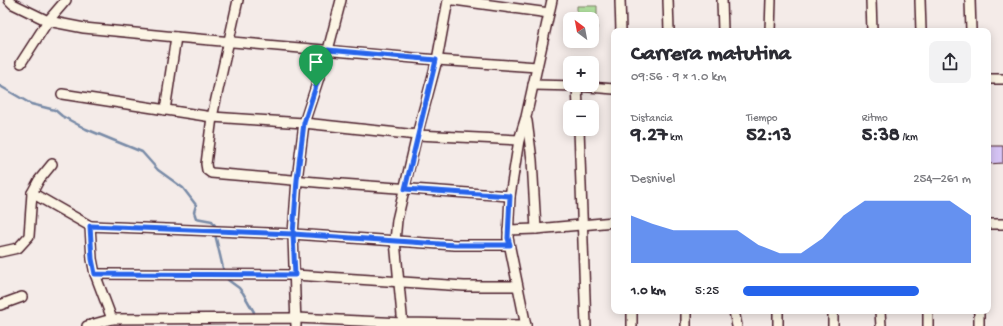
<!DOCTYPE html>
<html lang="es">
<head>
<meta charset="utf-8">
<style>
	body { margin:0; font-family:"Gochi Hand",sans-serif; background:#f2f2f3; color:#2b2b33; height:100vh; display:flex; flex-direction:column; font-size:15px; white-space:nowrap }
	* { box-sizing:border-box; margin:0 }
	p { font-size:13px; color:#7c7c81 }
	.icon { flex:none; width:22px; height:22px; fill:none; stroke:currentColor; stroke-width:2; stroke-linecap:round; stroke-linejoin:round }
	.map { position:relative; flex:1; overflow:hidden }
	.drawer { position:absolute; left:611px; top:28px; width:380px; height:286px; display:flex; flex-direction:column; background:#fff; border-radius:8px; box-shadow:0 2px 10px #0003 }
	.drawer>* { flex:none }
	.needle { width:26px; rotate:328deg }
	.buttons { position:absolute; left:563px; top:12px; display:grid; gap:8px }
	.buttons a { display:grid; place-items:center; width:36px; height:36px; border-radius:8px; background:#fff; box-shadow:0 2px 10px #0003; font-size:20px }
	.pin { position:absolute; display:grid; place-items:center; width:34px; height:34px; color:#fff; margin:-41px -17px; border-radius:50% 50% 50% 0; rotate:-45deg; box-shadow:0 0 4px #0007 }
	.pin .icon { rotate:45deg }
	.round { display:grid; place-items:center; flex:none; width:42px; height:42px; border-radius:8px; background:#f2f2f3 }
	.head { display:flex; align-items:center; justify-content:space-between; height:68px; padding:0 20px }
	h1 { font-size:22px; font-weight:700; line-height:30px }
	.metrics { display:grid; grid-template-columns:repeat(3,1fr); gap:6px; height:68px; padding:4px 20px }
	.metrics div { display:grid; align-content:center }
	.metrics b { font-size:20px; font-weight:700 }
	.metrics small { font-size:11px; font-weight:400 }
	.metrics p { font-size:11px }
	.chart { height:112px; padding:8px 20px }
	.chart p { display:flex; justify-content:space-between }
	.chart svg { width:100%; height:72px; margin-top:4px; fill:#2563eb; opacity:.7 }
	ul { padding:0 20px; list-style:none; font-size:13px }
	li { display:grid; grid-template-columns:64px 48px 1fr; align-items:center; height:30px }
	li i { height:10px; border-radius:5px; background:#2563eb }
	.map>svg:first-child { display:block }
</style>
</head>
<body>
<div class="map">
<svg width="1003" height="326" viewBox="0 0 1003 326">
	<rect width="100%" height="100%" fill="#f4ebe8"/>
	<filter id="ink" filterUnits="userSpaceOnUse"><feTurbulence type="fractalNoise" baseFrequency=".025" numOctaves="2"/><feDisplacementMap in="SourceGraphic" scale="8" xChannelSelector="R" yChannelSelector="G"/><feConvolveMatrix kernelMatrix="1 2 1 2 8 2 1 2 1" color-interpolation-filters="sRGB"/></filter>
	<g filter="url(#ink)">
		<path fill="#b0df9e" stroke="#7d7f64" d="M577 6H597V41L576 42V41H592V19H577Z"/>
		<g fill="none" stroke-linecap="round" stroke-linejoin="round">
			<path stroke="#798ba7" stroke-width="2.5" d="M0 86 31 104 55 110 62 116 86 129 142 152 158 170 183 188 196 205 194 212 196 218 212 221 216 227 215 234 223 268 225 271 228 280 239 288 243 293 254 312"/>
		</g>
		<path fill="#d6c4f5" stroke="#4a1f2b" d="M988 146H1003V163L988 164Z"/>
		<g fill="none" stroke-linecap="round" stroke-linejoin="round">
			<defs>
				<g id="street">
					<path d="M9 0 13 4 48 21 84 28 176 37 437 60 537 67"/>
					<path d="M238 0 212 117 206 164 207 170 211 173 327 183 510 196"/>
					<path d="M454 0 549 13"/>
					<path d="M620 0 621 31"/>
					<path d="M668 0 669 31"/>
					<path d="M722 0 723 31"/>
					<path d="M871 0 872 31"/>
					<path d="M920 0 921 31"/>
					<path d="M970 0 971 31"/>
					<path d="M770 31 771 0"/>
					<path d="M21 63 48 21 66 0"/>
					<path d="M988 79H1003"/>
					<path d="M533 85 577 86 614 89"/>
					<path d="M577 86 578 107"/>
					<path d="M62 94 212 117 304 123 417 135 519 140"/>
					<path d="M165 110 176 37"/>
					<path d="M527 121 532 160 536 229"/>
					<path d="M579 129 586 326"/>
					<path d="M32 193 90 226 92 259 95 274 112 319"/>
					<path d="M988 224H1003"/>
					<path d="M90 226 293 234 455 245H509"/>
					<path d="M508 230 536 229 614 222"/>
					<path d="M0 252 18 248 29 236 32 193 39 180 52 164"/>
					<path d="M95 274 295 275 464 286H517"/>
					<path d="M0 305 22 297"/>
					<path d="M734 311 737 326"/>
					<path d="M833 311V326"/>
					<path d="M880 311 881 326"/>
					<path d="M928 311V326"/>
					<path d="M979 311V326"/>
					<path d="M87 326 112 319 296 318 403 323 526 325"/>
					<path d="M296 326 293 234 297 180 304 123 328 50 341 0"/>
					<path d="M403 326 395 241 397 220 417 135 437 60 448 0"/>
					<path d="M526 326 508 238 510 196 519 140 526 117 552 0"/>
					<path d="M632 326V311"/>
					<path d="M686 326V311"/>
					<path d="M778 326V311"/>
				</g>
			</defs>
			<use href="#street" stroke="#4a1f2b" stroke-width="12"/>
			<use href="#street" stroke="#fcf5e5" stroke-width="9"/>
		</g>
	</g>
	<g fill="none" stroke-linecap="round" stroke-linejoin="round" filter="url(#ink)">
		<defs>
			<path id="route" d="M316 86 304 123 297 180 293 234 295 275 95 274 92 259 90 226 293 234 455 245H510L508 238 510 196 405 189 436 60 328 50 316 86"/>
		</defs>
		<use href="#route" stroke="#fff" stroke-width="8"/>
		<use href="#route" stroke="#2563eb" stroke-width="5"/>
	</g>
</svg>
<div class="buttons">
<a><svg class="needle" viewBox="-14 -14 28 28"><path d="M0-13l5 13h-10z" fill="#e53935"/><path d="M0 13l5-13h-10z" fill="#7c7c81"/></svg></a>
<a>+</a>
<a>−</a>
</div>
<div class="pin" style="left:316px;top:86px;background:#1e9e55"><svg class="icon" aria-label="arrive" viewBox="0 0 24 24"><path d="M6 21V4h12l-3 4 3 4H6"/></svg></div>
<section class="drawer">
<div class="head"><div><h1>Carrera matutina</h1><p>09:56 · 9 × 1.0 km</p></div><a class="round"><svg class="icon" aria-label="share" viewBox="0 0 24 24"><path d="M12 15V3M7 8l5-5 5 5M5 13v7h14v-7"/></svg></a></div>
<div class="metrics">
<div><p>Distancia</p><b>9.27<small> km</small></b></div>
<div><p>Tiempo</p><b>52:13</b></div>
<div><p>Ritmo</p><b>5:38<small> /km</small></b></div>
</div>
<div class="chart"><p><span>Desnivel</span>254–261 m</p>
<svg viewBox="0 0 160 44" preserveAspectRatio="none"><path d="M0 44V15L10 20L20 24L30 24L40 24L50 24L60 33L70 38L80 38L90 29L100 15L110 6L120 6L130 6L140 6L150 6L160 15V44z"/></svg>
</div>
<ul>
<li><b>1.0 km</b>5:25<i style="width:77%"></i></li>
</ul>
</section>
</div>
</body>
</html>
